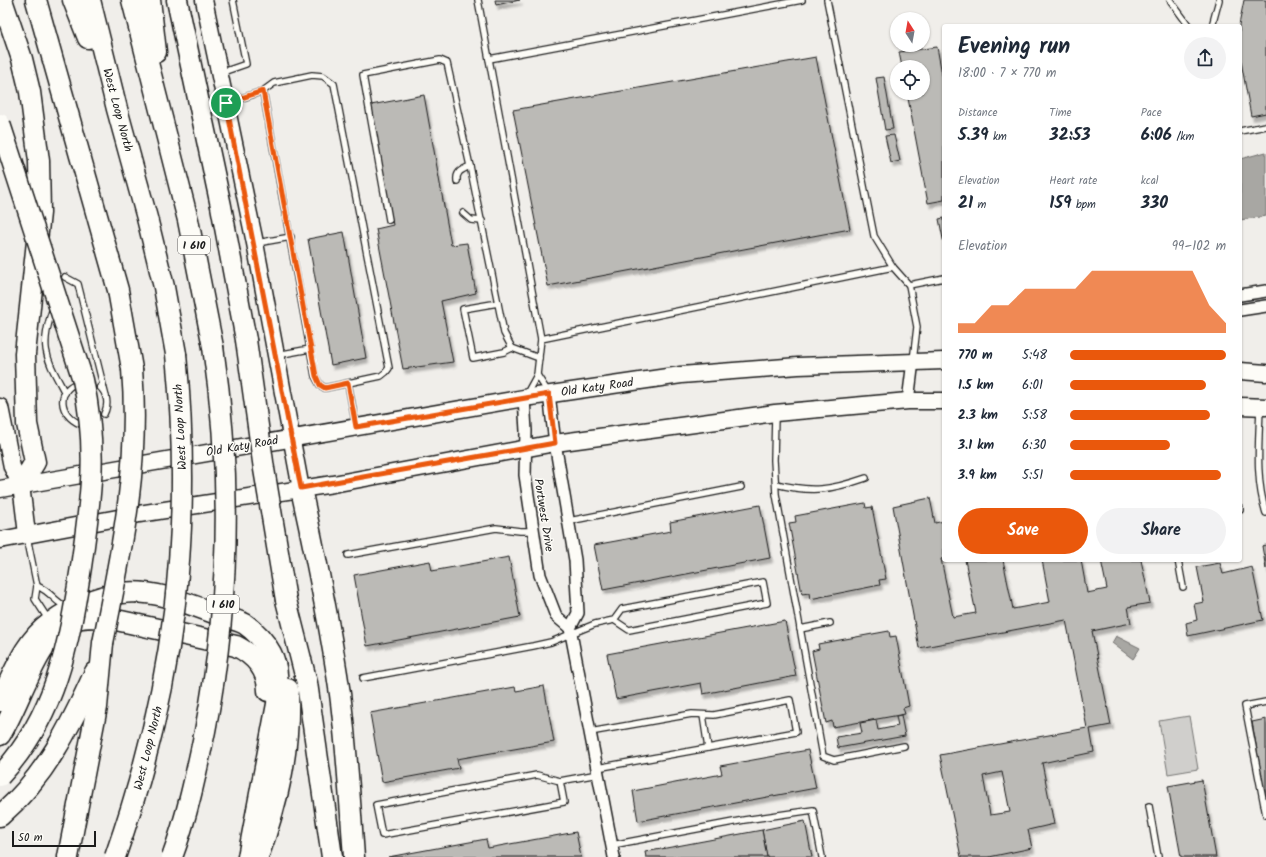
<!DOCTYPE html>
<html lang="en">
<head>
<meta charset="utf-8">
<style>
	body { margin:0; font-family:Kalam,sans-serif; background:#f2f2f3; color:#1f2937; height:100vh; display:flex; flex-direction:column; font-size:15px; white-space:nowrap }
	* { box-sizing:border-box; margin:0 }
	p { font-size:13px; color:#747a83 }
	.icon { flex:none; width:22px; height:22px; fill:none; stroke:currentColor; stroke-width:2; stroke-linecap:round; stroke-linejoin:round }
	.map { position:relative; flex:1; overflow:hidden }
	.side { position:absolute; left:942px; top:24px; width:300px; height:538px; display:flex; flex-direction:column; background:#fff; border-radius:4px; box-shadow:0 1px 3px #0004 }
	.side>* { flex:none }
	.needle { width:26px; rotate:349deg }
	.fabs { position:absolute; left:890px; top:12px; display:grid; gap:8px }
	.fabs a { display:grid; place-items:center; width:40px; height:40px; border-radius:50%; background:#fff; box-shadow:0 1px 3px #0004; font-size:20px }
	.scale { position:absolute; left:12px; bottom:10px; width:84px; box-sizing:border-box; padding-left:4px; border:2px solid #1c1c1c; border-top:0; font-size:11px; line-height:14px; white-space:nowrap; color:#1c1c1c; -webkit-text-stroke:3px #fdfcf7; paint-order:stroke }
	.pin { position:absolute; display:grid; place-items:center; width:34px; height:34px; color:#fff; margin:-17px; border:2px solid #fff; border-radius:50%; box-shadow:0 1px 4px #0007 }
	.round { display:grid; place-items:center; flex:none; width:42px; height:42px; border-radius:21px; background:#f2f2f3 }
	.headline { display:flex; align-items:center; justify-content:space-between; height:68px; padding:0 16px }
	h1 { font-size:22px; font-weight:600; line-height:30px }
	.metrics { display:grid; grid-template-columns:repeat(3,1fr); gap:6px; height:68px; padding:4px 16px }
	.metrics div { display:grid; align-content:center }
	.metrics b { font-size:17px; font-weight:600 }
	.metrics small { font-size:11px; font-weight:400 }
	.metrics p { font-size:11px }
	.chart { height:112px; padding:8px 16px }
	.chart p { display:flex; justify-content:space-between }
	.chart svg { width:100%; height:72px; margin-top:4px; fill:#ea580c; opacity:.7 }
	.primary-button { display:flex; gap:8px; margin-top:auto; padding:8px 16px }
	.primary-button a { flex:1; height:46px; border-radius:24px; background:#ea580c; color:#fff; font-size:16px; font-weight:600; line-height:46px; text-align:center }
	.primary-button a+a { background:#f2f2f3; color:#1f2937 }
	ul { padding:0 16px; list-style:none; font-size:13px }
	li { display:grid; grid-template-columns:64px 48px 1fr; align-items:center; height:30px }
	li i { height:10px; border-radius:5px; background:#ea580c }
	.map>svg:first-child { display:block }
</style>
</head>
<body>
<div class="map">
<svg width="1266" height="857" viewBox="0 0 1266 857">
	<defs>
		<filter id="shadow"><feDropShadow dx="2.5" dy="4.5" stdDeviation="1" flood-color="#0004"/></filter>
	</defs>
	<rect width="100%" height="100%" fill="#f0eeea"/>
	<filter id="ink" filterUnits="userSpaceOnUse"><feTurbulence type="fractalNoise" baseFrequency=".025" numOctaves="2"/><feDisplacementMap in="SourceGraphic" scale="8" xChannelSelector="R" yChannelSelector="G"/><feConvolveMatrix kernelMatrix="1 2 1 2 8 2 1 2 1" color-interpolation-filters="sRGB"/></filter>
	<g filter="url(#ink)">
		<path fill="#d0cfcc" stroke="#767674" d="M1189 716 1198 769 1168 774 1159 721Z"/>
		<g fill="#a8a7a3" stroke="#706f6d">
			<path d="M1266 152V216L1240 220V159Z"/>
			<path d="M1116 636 1140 648 1133 659 1112 643Z"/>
		</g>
		<g fill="#bbbab6" stroke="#1c1c1c" fill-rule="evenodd" filter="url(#shadow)">
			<path d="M495 0H520L496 5Z"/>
			<path d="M1244 0H1266V113L1251 116 1240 56 1239 25Z"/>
			<path d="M937 47 944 85V200L928 203 907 93H923V67H902L899 52Z"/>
			<path d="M816 57 850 229 548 286 513 110Z"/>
			<path d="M884 77 893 129 885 130 876 78Z"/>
			<path d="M424 95 451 245 467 243 476 293 441 301 453 362 403 369 376 229 393 225 371 105Z"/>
			<path d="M894 135 900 161 891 163 885 136Z"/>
			<path d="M944 218V244L939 219Z"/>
			<path d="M344 232 366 358 331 365 308 239Z"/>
			<path d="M930 498 935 523 944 521V558L941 559 953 617 976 613 965 560H1003L1013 609 1050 602 1042 560H1081L1087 593 1107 589 1101 560H1141L1150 603 1128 607 1131 623 1092 631 1111 725 1090 729 1094 752 1042 763 1054 824 1028 830 1032 848 989 857H961L940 755 1087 728 1066 620 919 648 893 506ZM1002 772 1010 812 990 815 983 776Z"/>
			<path d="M865 503 866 508 872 507 886 579 879 580 880 585 810 599 809 593 802 594 789 523 796 522 795 516Z"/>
			<path d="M760 505 770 558 603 590 594 545 671 531 670 522Z"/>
			<path d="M1266 545V569L1262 546Z"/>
			<path d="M509 557 520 617 367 646 354 575 430 561 432 571Z"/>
			<path d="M1220 563 1223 574 1252 567 1263 620 1188 636 1186 623 1197 620 1194 604 1204 602 1197 567Z"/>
			<path d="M785 621 796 676 703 694 701 683 616 699 607 654Z"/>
			<path d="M889 631 890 637 896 636 909 706 903 708 905 714 833 727 832 721 826 723 812 651 819 649 818 644Z"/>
			<path d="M544 686 554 742 457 759 459 768 382 782 370 713 515 687 516 691Z"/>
			<path d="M901 715 905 736 838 748 836 737 862 733 860 723 876 720 878 730 898 726 896 716Z"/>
			<path d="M1266 719V801L1252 722Z"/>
			<path d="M808 750 816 788 638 821 633 791 722 774 720 766Z"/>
			<path d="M1202 780 1216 857H1181L1168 786Z"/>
			<path d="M805 821 812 857H767L762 830Z"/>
			<path d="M762 830 767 857H646L645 852Z"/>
			<path d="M576 832 581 857H388L486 839 488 848Z"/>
		</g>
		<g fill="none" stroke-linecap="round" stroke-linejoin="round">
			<defs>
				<g id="service">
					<path d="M478 0 541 339 537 375 526 395"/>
					<path d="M1170 0 1189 26"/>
					<path d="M1212 26 1219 0"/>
					<path d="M489 59 802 0"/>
					<path d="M220 73 246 64 233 0"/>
					<path d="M227 103 263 91 274 83 312 75 323 76 334 84 389 368 386 372 381 376 325 388 320 385 315 376 263 91"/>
					<path d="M1240 131 1266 126"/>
					<path d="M457 181C456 171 462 170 470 166"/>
					<path d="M463 213 471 220 482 221"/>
					<path d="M389 220 363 75 440 60 447 63 470 166 504 333 512 348 539 358"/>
					<path d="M257 243 291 237"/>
					<path d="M893 267 909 285 917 327 913 361"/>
					<path d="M65 277 78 284 106 397"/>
					<path d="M909 285 944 278"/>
					<path d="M498 303 463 309 473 358 504 352 512 348"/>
					<path d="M53 308C39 349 46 357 65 393"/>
					<path d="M541 339 893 267 874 236 827 0"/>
					<path d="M277 355 310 349"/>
					<path d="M537 375 548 392"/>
					<path d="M77 383C53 392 62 420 84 425"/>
					<path d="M348 383 356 426"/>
					<path d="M100 387C107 394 109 404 104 414"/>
					<path d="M1260 407C1259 442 1255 479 1266 513"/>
					<path d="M775 415 774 460 776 494 823 756 834 760 904 746"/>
					<path d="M776 484C812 493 831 490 866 478"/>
					<path d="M1240 508V510"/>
					<path d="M569 521 741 487"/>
					<path d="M27 537 37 586 35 599 48 619"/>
					<path d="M348 555 496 528 520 531H533"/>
					<path d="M1178 560 1183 587"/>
					<path d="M37 586C52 592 54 602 67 607"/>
					<path d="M800 629 830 623"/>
					<path d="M363 678 533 646 551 642 595 624 614 620 622 609 763 582 767 603 629 630 614 620"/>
					<path d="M1266 702 1245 706 1266 815"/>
					<path d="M703 715 708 748"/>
					<path d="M590 732 692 714 714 715 790 700 796 732 597 768"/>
					<path d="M560 781 564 802 382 835 376 805 537 775 560 781 598 774"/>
					<path d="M1149 806 1158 857"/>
					<path d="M612 845 744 820 813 810 822 857"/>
				</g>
				<g id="minor">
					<path d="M1240 295 1266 291"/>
					<path d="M1240 310 1266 306"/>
					<path d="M549 394 555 443 575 560 578 613 570 628 614 857"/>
					<path d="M524 398 526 431 525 475 540 575 556 616 570 628"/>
					<path d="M908 401 913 361"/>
				</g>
				<g id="secondary">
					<path d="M204 0 255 243 301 489"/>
					<path d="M1240 371 1266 373"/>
					<path d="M1240 406 1266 407"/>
					<path d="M0 407 12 467 21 485 27 534"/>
					<path d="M0 489 524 398 681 375 798 366 944 361"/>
					<path d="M0 540 139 514 333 484 555 443 775 413 908 401H944"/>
				</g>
				<g id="motorway">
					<path d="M2 0 22 59 30 92 39 161 40 213 25 354 27 424 35 462 21 485"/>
					<path d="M36 0 118 290 132 369"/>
					<path d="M73 0 88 38"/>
					<path d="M90 0 117 109 147 218 164 287 176 354"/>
					<path d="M132 0 188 220 213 347"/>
					<path d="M150 0 156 52"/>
					<path d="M177 0 221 206 246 340"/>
					<path d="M301 489C316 557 330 625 340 694 347 748 350 803 354 857"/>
					<path d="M286 600 307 683 332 857"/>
					<path d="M0 701C14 673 24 642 50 623 71 608 96 596 122 593 155 589 189 604 219 615 227 618 238 620 245 624 255 631 265 642 271 653 279 668 278 687 277 704L248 857"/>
					<path d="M0 735C21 703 36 639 71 621 82 616 95 617 107 618L236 646C254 655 268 670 268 691"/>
					<path d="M0 816C46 776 70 727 95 672"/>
					<path d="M68 857 97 707 103 643"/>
					<path d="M258 857C279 799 290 751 288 689"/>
				</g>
			</defs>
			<use href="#service" stroke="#1c1c1c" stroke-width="8"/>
			<use href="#minor" stroke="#1c1c1c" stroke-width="14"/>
			<use href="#secondary" stroke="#1c1c1c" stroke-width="19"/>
			<use href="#motorway" stroke="#1c1c1c" stroke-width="23"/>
			<use href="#service" stroke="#fdfcf7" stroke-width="5.5"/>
			<use href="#minor" stroke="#fdfcf7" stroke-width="11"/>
			<use href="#secondary" stroke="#fdfcf7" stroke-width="16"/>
			<use href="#motorway" stroke="#fdfcf7" stroke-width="20"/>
			<defs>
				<g id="motorway-bridge">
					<path d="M0 124 83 380C98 449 91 498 81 567 69 644 56 716 0 776"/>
					<path d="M246 340 264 469 286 600"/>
					<path d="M103 643C122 548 140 466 132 369"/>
					<path d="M115 857C175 687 193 533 176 354"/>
					<path d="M172 857C187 817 196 774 205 731 230 604 232 475 213 347"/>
				</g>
			</defs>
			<use href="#motorway-bridge" stroke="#1c1c1c" stroke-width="23" stroke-linecap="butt"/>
			<use href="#motorway-bridge" stroke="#fdfcf7" stroke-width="20"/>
		</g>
	</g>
	<g fill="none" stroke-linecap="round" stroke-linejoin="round" filter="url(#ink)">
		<defs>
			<path id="route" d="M263 91 316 376 320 385 325 388 348 383 356 427 549 394 555 443 301 488 226 103Z"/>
		</defs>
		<use href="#route" stroke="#fff" stroke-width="8"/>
		<use href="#route" stroke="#ea580c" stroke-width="5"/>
	</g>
	<g text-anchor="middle" stroke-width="3" stroke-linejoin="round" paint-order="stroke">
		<g fill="#fdfcf7" stroke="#605f5e" stroke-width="1">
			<rect x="178" y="236" width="32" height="18" rx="3"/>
			<rect x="207" y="595" width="32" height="18" rx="3"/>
		</g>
		<g font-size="11" font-weight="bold" fill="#1c1c1c">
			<text x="194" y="249">I 610</text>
			<text x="223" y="608">I 610</text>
		</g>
		<g font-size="12" fill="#1c1c1c" stroke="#fdfcf7">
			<text transform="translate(118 110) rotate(75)" y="4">West Loop North</text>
			<text transform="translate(597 387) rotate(-8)" y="4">Old Katy Road</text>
			<text transform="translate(180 427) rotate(-93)" y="4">West Loop North</text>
			<text transform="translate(242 446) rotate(-10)" y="4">Old Katy Road</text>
			<text transform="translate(544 515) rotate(81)" y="4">Portwest Drive</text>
			<text transform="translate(148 748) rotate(-76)" y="4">West Loop North</text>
		</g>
	</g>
</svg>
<div class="fabs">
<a><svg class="needle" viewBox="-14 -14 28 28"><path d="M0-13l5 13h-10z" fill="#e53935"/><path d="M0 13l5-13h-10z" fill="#747a83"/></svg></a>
<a><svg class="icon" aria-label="locate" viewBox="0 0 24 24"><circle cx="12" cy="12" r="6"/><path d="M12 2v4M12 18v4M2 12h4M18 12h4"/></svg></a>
</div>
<div class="scale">50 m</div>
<div class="pin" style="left:226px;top:103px;background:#1e9e55"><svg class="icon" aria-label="arrive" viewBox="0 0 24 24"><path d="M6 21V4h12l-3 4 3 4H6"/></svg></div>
<section class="side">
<div class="headline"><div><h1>Evening run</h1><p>18:00 · 7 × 770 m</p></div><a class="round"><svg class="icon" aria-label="share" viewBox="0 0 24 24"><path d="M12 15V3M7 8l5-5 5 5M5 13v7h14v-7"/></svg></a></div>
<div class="metrics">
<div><p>Distance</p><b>5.39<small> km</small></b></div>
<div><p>Time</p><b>32:53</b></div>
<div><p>Pace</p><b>6:06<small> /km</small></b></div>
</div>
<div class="metrics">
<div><p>Elevation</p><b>21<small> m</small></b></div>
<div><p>Heart rate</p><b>159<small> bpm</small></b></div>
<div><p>kcal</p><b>330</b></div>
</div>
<div class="chart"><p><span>Elevation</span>99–102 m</p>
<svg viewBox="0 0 160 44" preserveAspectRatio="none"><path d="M0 44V38L10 38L20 27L30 27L40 17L50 17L60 17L70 17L80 6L90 6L100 6L110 6L120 6L130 6L140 6L150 27L160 38V44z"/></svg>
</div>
<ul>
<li><b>770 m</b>5:48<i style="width:100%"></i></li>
<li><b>1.5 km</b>6:01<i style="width:87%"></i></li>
<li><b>2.3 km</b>5:58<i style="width:90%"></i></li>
<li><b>3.1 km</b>6:30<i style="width:64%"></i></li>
<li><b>3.9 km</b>5:51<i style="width:97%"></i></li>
</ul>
<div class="primary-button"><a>Save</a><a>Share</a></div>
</section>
</div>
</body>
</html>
